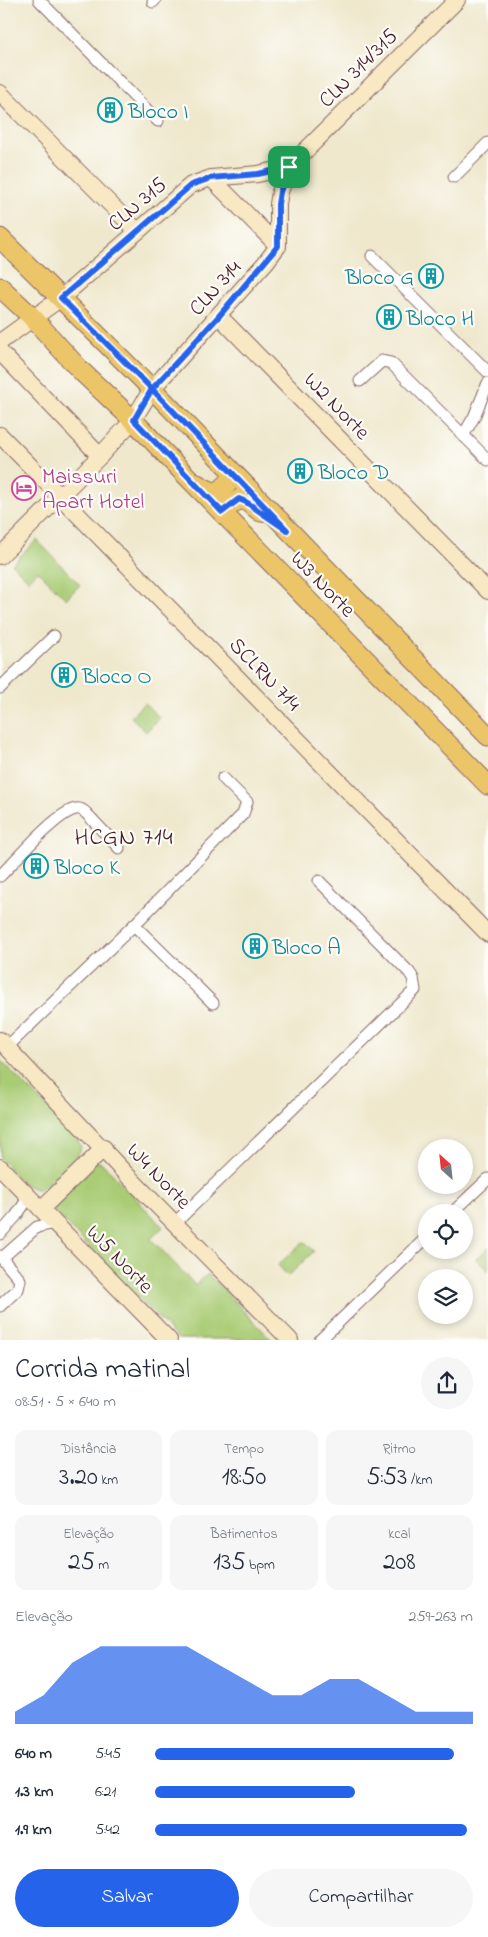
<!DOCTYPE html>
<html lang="pt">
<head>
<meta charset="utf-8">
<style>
	body { margin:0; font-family:"Indie Flower",sans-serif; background:#f6f6f7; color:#1f2937; height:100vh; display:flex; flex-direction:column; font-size:19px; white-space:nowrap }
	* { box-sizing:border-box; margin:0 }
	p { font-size:16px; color:#747a83 }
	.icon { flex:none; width:28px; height:28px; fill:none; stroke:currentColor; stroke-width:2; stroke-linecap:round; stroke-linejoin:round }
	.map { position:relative; height:1340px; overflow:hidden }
	.sheet { display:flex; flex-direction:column; background:#fff; flex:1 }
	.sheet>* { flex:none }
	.needle { width:32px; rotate:333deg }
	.tools { position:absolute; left:418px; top:1139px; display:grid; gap:10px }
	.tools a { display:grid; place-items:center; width:55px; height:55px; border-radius:50%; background:#fff; box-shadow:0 2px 8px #0003; font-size:25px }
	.pin { position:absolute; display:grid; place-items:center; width:42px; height:42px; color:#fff; margin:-21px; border-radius:10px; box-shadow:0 2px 8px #0006 }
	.round { display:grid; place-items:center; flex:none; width:52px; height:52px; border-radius:26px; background:#f6f6f7 }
	.headline { display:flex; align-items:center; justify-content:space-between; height:85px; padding:0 15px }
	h1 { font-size:28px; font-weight:600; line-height:38px }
	.metrics { display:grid; grid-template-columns:repeat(3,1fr); gap:8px; height:85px; padding:5px 15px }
	.metrics div { display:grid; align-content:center; border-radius:12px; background:#f6f6f7; text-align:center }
	.metrics b { font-size:25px; font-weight:600 }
	.metrics small { font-size:14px; font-weight:400 }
	.metrics p { font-size:14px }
	.chart { height:140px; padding:10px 15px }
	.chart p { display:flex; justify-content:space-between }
	.chart svg { width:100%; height:90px; margin-top:5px; fill:#2563eb; opacity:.7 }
	.action { display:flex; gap:10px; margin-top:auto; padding:10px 15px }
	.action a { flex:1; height:58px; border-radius:30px; background:#2563eb; color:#fff; font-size:20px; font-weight:600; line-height:58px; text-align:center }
	.action a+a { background:#f6f6f7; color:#1f2937 }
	ul { padding:0 15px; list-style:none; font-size:16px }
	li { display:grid; grid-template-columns:80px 60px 1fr; align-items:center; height:38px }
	li i { height:12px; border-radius:6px; background:#2563eb }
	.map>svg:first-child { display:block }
</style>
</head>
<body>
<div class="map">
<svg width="488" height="1340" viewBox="0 0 488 1340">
	<rect width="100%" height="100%" fill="#fdfcf7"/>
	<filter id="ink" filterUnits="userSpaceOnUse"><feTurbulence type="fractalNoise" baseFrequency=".02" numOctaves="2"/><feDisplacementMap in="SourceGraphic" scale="10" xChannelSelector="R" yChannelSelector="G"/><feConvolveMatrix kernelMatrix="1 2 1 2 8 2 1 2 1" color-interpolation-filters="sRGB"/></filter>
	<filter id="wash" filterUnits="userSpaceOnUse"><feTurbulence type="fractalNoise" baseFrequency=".0096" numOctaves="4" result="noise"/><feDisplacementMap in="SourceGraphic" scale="20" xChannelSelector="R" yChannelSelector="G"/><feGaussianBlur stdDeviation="1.12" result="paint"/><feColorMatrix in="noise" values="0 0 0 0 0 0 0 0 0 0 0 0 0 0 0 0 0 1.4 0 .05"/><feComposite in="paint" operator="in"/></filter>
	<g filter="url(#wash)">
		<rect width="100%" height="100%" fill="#efe8cd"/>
		<g fill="#a9cc75" stroke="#7a7650">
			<path d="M37 540 80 585 66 599 38 571 28 580 12 564Z"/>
			<path d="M144 703 160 718 146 732 131 717Z"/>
			<path d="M0 1060 75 1135 81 1147 79 1153 41 1189C25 1192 10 1168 0 1158Z"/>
			<path d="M95 1161 102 1163 163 1227 151 1239 195 1285 208 1274 271 1339H178L55 1212 53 1206Z"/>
			<path d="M303 1242 306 1243 314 1251 288 1276 278 1265Z"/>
			<path d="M488 1248V1271L476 1259Z"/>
		</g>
	</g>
	<g filter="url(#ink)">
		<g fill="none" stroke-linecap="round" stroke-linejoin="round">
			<defs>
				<g id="street">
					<path d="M39 0 158 121"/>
					<path d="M153 2 155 0"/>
					<path d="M454 177 488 143"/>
					<path d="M372 256 488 372"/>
					<path d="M360 381 382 361 391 363 488 460"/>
					<path d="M463 436 474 417 488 383"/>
					<path d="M0 688 54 636"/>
					<path d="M0 876C15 861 57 812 76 809 80 808 83 810 86 813L119 848"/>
					<path d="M134 925 213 1003"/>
					<path d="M7 1047 134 925 243 814 247 802 223 778"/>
					<path d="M453 1212 488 1179"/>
					<path d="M175 1223 415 990 413 978 409 972 319 881"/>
					<path d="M0 1234 16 1216 29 1197"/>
					<path d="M0 1256 20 1280 18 1289 0 1306"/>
					<path d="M2 1258 37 1227 55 1223"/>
					<path d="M320 1340 426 1238"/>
				</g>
				<g id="secondary">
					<path d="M0 93 137 231"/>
					<path d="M211 178 278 246"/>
					<path d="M219 316 488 591"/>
					<path d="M0 342 61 298 191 185 211 178 258 174 289 167"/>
					<path d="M0 352 100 456"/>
					<path d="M0 435 488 934"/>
					<path d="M0 556 100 456 133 420 152 389 266 262 278 246V204L280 192 289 167 457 0"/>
					<path d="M0 1040 124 1172 290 1340"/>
					<path d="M0 1167 169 1340"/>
					<path d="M41 1209 104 1148"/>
				</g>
				<g id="primary">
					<path d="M0 238 160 397 488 736"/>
					<path d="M0 287 32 317 80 370 133 420 172 461 488 785"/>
					<path d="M197 484C220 497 217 493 235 476"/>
					<path d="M222 512 239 499 246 501 261 512"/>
				</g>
			</defs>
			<use href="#street" stroke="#846564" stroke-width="13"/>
			<use href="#secondary" stroke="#846564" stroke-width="18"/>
			<use href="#primary" stroke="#846564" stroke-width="21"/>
			<use href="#street" stroke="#fff" stroke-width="11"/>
			<use href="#secondary" stroke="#f8e8c3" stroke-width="16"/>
			<use href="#primary" stroke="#edc569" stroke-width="19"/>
		</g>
	</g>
	<g fill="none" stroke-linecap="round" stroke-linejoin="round" filter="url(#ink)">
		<defs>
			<path id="route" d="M289 167 258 174 211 178 191 185 61 298 152 389 134 420 222 512 239 499 246 502 287 530 152 389 219 316 278 246V204L280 192 289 167"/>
		</defs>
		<use href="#route" stroke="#fff" stroke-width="10"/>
		<use href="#route" stroke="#2563eb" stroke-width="6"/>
	</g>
	<defs>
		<symbol id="building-ring" viewBox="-11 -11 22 22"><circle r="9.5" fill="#fdfcf7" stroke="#0f9aa8" stroke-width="1.5"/><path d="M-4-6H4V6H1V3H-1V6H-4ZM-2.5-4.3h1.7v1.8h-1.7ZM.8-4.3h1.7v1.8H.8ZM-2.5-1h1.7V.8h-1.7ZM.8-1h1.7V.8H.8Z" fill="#0f9aa8"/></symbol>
		<symbol id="hotel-ring" viewBox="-11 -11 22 22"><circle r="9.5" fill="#fdfcf7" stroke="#d1479c" stroke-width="1.5"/><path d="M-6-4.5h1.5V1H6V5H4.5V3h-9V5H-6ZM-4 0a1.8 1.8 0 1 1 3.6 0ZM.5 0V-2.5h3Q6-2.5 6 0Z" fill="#d1479c"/></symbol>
	</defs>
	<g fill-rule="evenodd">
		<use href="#building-ring" x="96" y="96" width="28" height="28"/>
		<use href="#building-ring" x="417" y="262" width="28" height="28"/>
		<use href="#building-ring" x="375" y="303" width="28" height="28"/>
		<use href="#building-ring" x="286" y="457" width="28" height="28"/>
		<use href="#hotel-ring" x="10" y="474" width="28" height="28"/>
		<use href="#building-ring" x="50" y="661" width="28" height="28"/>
		<use href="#building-ring" x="22" y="852" width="28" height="28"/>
		<use href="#building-ring" x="241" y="932" width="28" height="28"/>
	</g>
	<g text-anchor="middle" stroke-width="4.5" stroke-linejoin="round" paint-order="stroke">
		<g font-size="22" fill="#4a1f2b" stroke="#fdfcf7">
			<text transform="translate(357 67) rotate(-45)" y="8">CLN 314/315</text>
			<text transform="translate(136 203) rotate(-41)" y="8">CLN 315</text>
			<text transform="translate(214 287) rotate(-48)" y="8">CLN 314</text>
			<text transform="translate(338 405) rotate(46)" y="8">W2 Norte</text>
			<text transform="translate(324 583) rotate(46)" y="8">W3 Norte</text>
			<text transform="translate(266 673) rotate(46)" y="8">SCLRN 714</text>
			<text transform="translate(160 1175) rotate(46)" y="8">W4 Norte</text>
			<text transform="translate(121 1258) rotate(46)" y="8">W5 Norte</text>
		</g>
		<g font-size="22" fill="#0d838f" stroke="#fdfcf7" text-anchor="start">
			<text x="128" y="118">Bloco I</text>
			<text x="414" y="284" text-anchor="end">Bloco G</text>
			<text x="406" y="325">Bloco H</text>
			<text x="318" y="479">Bloco D</text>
			<text x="82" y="683">Bloco O</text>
			<text x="54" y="874">Bloco K</text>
			<text x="272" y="954">Bloco A</text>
		</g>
		<g font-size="22" fill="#b23c85" stroke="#fdfcf7" text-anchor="start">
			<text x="42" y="483">Maissuri<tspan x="42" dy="25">Apart Hotel</tspan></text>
		</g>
		<g font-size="24" letter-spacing="1" fill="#4a1f2b" stroke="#fdfcf7">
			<text x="124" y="844">HCGN 714</text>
		</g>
	</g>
</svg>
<div class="tools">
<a><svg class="needle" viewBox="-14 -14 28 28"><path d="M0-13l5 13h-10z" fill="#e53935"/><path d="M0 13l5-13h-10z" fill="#747a83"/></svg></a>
<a><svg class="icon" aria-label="locate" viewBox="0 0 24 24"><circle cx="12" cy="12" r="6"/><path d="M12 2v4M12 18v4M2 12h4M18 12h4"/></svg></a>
<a><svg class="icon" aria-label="layers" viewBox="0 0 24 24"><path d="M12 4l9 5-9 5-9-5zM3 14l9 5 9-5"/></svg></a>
</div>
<div class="pin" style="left:289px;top:167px;background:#1e9e55"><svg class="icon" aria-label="arrive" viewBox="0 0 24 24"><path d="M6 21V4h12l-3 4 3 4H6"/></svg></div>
</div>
<section class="sheet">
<div class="headline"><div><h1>Corrida matinal</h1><p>08:51 · 5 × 640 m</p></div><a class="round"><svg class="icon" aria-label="share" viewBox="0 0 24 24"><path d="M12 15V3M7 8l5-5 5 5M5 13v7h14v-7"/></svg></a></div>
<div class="metrics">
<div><p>Distância</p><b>3.20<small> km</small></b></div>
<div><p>Tempo</p><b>18:50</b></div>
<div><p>Ritmo</p><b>5:53<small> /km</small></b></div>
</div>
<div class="metrics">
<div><p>Elevação</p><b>25<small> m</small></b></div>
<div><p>Batimentos</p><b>135<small> bpm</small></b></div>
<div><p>kcal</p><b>208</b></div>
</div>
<div class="chart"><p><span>Elevação</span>259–263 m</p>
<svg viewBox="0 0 160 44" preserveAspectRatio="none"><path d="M0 44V38L10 30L20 14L30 6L40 6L50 6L60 6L70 14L80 22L90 30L100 30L110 22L120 22L130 30L140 38L150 38L160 38V44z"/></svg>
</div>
<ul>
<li><b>640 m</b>5:45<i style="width:94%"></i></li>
<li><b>1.3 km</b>6:21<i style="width:63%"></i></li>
<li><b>1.9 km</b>5:42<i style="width:98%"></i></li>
</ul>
<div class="action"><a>Salvar</a><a>Compartilhar</a></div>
</section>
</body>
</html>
